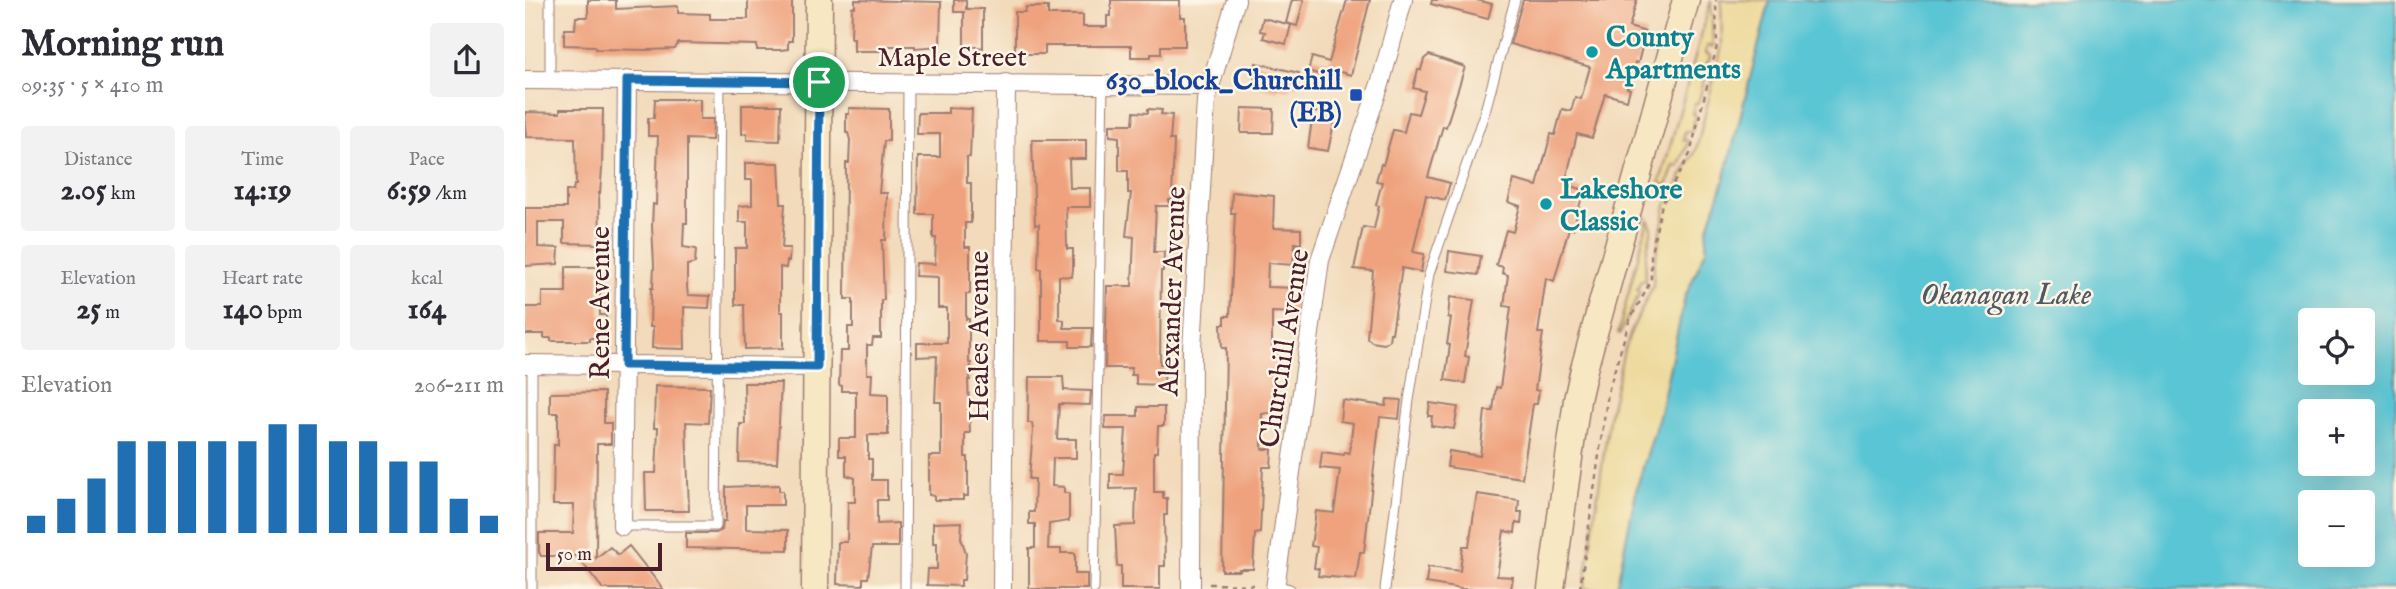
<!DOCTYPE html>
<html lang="en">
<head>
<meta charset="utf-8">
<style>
	body { margin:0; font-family:"IM FELL English",serif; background:#f2f2f3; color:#2b2b33; height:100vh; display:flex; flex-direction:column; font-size:26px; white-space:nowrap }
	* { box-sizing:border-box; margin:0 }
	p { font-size:23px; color:#7c7c81 }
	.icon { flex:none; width:38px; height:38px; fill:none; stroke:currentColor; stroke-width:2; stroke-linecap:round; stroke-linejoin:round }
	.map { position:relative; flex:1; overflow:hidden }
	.side { display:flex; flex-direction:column; background:#fff; width:525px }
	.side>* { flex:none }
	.tools { position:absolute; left:1773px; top:308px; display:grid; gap:14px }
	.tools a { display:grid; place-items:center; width:77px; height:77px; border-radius:7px; background:#fff; box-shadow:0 7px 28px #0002; font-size:35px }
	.scale { position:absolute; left:21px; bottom:18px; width:116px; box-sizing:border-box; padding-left:7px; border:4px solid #4a1f2b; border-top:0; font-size:19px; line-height:24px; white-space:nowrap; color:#4a1f2b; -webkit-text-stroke:5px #fcf5e5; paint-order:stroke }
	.pin { position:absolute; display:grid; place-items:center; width:60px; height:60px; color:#fff; margin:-30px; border:4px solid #fff; border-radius:50%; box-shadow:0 2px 7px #0007 }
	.round { display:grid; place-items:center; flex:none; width:74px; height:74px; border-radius:7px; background:#f2f2f3 }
	.head { display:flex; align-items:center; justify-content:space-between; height:119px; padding:0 21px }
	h1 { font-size:38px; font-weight:800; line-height:52px }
	.figures { display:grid; grid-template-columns:repeat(3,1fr); gap:10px; height:119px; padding:7px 21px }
	.figures div { display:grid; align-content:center; border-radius:7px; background:#f2f2f3; text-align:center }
	.figures b { font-size:30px; font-weight:800 }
	.figures small { font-size:19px; font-weight:400 }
	.figures p { font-size:19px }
	.chart { height:196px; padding:14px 21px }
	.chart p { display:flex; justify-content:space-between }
	.chart svg { width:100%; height:126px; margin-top:7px; stroke:#1f6fb2; stroke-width:6 }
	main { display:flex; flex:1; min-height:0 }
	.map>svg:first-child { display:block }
</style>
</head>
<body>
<main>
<section class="side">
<div class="head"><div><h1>Morning run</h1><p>09:35 · 5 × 410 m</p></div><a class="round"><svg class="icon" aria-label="share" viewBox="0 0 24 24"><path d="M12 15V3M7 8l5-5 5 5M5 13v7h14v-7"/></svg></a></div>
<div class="figures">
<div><p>Distance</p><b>2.05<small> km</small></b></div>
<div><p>Time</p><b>14:19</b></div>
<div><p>Pace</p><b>6:59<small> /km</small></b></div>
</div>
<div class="figures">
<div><p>Elevation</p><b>25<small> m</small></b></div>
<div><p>Heart rate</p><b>140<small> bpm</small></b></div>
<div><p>kcal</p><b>164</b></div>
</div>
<div class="chart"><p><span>Elevation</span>206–211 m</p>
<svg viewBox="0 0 160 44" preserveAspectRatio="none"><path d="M5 44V38M15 44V32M25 44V25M35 44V12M45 44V12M55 44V12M65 44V12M75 44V12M85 44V6M95 44V6M105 44V12M115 44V12M125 44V19M135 44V19M145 44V32M155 44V38"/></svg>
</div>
</section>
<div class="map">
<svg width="1871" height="589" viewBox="0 0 1871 589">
	<rect width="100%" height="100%" fill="#fcf5e5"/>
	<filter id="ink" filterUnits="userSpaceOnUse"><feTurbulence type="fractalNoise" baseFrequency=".0143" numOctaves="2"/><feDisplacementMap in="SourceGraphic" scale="14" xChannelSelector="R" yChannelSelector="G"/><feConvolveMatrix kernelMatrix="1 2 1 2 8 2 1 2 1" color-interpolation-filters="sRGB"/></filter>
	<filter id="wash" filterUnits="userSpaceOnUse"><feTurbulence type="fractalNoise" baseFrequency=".00686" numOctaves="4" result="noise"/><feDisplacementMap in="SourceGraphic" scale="28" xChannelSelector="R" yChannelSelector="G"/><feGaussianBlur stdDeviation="1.57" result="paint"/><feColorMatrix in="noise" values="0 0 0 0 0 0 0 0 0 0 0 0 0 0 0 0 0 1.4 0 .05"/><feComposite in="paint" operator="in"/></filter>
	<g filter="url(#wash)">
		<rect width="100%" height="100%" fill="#f2daba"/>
		<g fill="#eeda9e" stroke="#9c7c64" stroke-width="2">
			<path d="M1186 0 1188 47 1182 46 1181 53 1186 55 1179 70 1182 71 1173 103H1170L1167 114 1171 115 1166 132 1160 131 1158 140 1164 141 1153 167 1149 165 1142 186 1135 182Z"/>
			<path d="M1196 0H1245L1199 181 1182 230 1181 250 1160 297 1135 413 1112 487 1091 589H1059L1085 412 1098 354 1107 329 1128 286 1129 266 1141 205 1171 150 1197 46Z"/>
			<path d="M1123 219 1127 228 1121 255 1120 281 1116 280 1112 290 1115 292 1095 334 1093 333Z"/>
		</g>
		<path fill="#5ac5d4" stroke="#527280" stroke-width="2" fill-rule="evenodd" d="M1245 0H1871V589H1091L1112 487 1135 413 1160 297 1181 250 1182 230 1199 181ZM1785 320H1838V373H1785ZM1785 411H1838V464H1785ZM1785 502H1838V555H1785Z"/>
		<g id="blocks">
			<g fill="#efa27d">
				<path d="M63 0H91V9L153 6V13L185 14V19H223V0H267V41H263V49L255 50H232V45L153 43 150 49 122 50 71 49 70 46 39 45V29H50L51 17H63Z"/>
				<path d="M330 0 416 2 415 46 390 48V46H361V51H329V38H326L327 7H330Z"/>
				<path d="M429 0H441V9H458V48L439 45V12H429Z"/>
				<path d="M586 0H655V17H660V46H636V54H626V57H606V46H520V54H501V51H490V12H500L501 7H523V15H558V27H582V16H586Z"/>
				<path d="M767 0H779L772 26 761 23Z"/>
				<path d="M822 0H845L826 75 808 70 806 78 783 71 787 57 804 62Z"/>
				<path d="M907 0H952L967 4 963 19 906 4Z"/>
				<path d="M998 0H1112L1104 27 1121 32 1113 63 1110 62 1102 88 1105 89 1102 100 1080 94 1067 138 1052 134 1040 184 1059 190 1048 229 1044 228 1029 281 1021 278 1013 333H1018L1010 390 1014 391 1012 404H1008L997 478 922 467 924 451 955 456 960 411H968L971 387 975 388 986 307 979 306 983 275 977 273 978 267 971 265 981 230 988 232 995 206 983 202 989 180 1012 186 1026 134 1030 135 1037 109 1046 111 1050 97 1056 99 1065 67 985 44Z"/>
				<path d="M738 18 766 25 761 44 738 38 740 32 735 31Z"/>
				<path d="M904 55 940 67 921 127 918 126 903 177 925 183 920 200 901 195 888 252 899 254 896 272 877 268 867 333H865L864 341 859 344 847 342 842 338 848 271 829 269 838 227 849 229 854 206 851 205 857 182 851 181 856 164 858 165 868 130 879 132 884 112 893 114 900 91 888 88 893 70H896L899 59Z"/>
				<path d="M731 63 774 73 772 86 766 85 764 90 753 88V91L729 85Z"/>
				<path d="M130 99H175V119H188L187 140 162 139V223H159L158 247 171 249 170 263 162 265V288L163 295 185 296 184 308 159 307 160 349 127 348 128 327H125L126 288H128L129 265 127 226 128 204 131 205 133 136H123V118H129Z"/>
				<path d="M217 105H256L255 141 222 140V133L217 134Z"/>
				<path d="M324 108 364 109V141H359L354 193H362L361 240H357L359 300H356V338H348L347 345H342V374H347L346 393 363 394V435H343V459H347V480H362V500H352V524L373 523V547H347L343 578H338V585L312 584 313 542H322L323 502H330V478L321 475V456H314V438H331V391H317V386L314 385 315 351H323V327H328V299H320L321 163H324L325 140 323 133H321V114H324Z"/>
				<path d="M423 108 447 109 445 157H442V183H446V223H440V247H445V294H441V319H444V363H446L445 380H443L445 433H440V457H443V496H438V500H409V496L404 495V456H416V402H410L412 356 392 357V343H422V308H413V277L390 276 391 263 410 264 411 238H408V214H392L393 157H415V134H392L393 113H423Z"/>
				<path d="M717 108 749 109 748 133H716Z"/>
				<path d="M35 109H78L77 169 75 193H74L75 244 39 243V222H13V247L34 248 33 264 0 266V208H41V191H48L49 185H51L50 138 1 137 0 112 35 113Z"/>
				<path d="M623 109 637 110 636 114 647 115 645 140H649L647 200H644V206H631L629 252H639L638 271H636L635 364H640L639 385 611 384V375H606V368H580L582 286H607L609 237 601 236 606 193H603V171H594V137L585 136V124H608L609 112 623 113Z"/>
				<path d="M788 112 811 114 803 151 783 148Z"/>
				<path d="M507 140H561V159H544L545 188H565V207H541L542 249H548V269L547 277 534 276V319L539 320V328H567L566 347H545V341H516V269L513 268 514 224 510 225Z"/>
				<path d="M220 163H254L256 204H260L257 248H265L264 261H262L261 268 255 267V312H258V348L220 349 219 305H211L210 302V248H222V222H214V206L227 205V180H220Z"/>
				<path d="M707 192 749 196 748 228 776 229V244L770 243 768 265 743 263 742 287 774 288V302H772V313L747 312V352H754V369H748L749 412 737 414V449H747L746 467H738L735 533 730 534 728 569H714L715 571H697L701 348H697L696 324H700V316H705L710 213H706Z"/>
				<path d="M924 251 956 256 953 275 922 271Z"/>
				<path d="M41 267H75V315H81L80 338H65V341H26V338H19V334H0V307H17V292H41Z"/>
				<path d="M925 297 949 300 940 356 944 357 940 383 920 380 925 345 922 344 926 318 923 317Z"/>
				<path d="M504 377H538L539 390 566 391 565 405 534 404 532 439H551V458H528L527 486 539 487V493H544V521L524 524 523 549H536V553H550V574H562V589H505L504 586V548H510V524H504V512H509L510 479H504L508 430 507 423H503Z"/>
				<path d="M219 383H256L252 463 214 462 215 424H220Z"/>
				<path d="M130 386 185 387 183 423 161 422 164 511H121L120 473H131L133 428H129Z"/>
				<path d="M79 392V423H86V444H72L71 558 85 547 93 555 104 546 138 589H78L52 556H16L14 552V533H48L49 505H28L29 445H33V413H25V393Z"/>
				<path d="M862 399 876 400 874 419 855 417 839 552H835L831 579 793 576 794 569 789 568 792 547 786 546 791 511 809 513 815 470 795 468 797 452 819 455 820 452 824 453 828 423 815 421 817 400 861 406Z"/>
				<path d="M905 403 933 407 929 429 906 426 907 416H903Z"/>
				<path d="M613 407H639V426H633L632 452H629V492H638V498H642V515H639L640 566H635V589H596V566H592L590 526 610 525 611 488 585 489V474H598L601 429H580L581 416H613Z"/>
				<path d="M254 485V491H258V505H221V529L263 530V550L161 548V533H191L197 530 198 521H201V487Z"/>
				<path d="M952 494 994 500 993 512H997L996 524 991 523 990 533 979 531 972 576 988 577 986 589H936L901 583 903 567 935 571 938 546H944Z"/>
				<path d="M437 522 436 538 441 553 439 580H436V586L402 585 403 569H412V543H408V523Z"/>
			</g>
		</g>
	</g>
	<g filter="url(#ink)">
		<use href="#blocks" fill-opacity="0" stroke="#9e7c72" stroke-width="2"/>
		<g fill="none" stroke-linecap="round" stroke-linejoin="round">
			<defs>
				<g id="lane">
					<path d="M25 79V0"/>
					<path d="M97 526H191L195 81"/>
					<path d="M750 585 765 589"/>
					<path d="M7 589V364"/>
					<path d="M380 589 383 83"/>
					<path d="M569 589 578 84"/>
					<path d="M860 589 884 400 904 274 960 111 990 0"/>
				</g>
				<g id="street">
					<path d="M0 80 686 86"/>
					<path d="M0 364 292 367"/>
					<path d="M97 526 102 80"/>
					<path d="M477 589 481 83"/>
					<path d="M666 589 667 349 681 100 711 0"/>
					<path d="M750 589 795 260 856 81 878 0"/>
				</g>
				<g id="secondary">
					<path d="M290 589 294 0"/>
					<path d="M1026 589 1052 400 1059 369 1161 0"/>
				</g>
			</defs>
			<use href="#lane" stroke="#9e7c72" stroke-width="11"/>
			<use href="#street" stroke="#9e7c72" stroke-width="20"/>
			<use href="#secondary" stroke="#9e7c72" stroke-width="29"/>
			<g stroke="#9e7c72" stroke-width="2.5" stroke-dasharray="5 5" stroke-linecap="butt">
				<path d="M684 584 733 585"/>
				<path d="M1055 589 1083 392 1105 319 1121 291 1126 278V253L1137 204 1165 154 1192 46 1191 0"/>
			</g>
			<use href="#lane" stroke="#fff" stroke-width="9"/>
			<use href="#street" stroke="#fff" stroke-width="18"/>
			<use href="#secondary" stroke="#f7e8c3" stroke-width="26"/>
		</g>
	</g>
	<g fill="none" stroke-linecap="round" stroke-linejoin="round" filter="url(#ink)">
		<defs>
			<path id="route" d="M102 80 294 82 292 367 99 365Z"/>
		</defs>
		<use href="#route" stroke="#fff" stroke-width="14"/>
		<use href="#route" stroke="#1f6fb2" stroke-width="9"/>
	</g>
	<g fill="#0f9aa8" stroke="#fcf5e5" stroke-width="2.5">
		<circle cx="1067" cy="52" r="7"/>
		<circle cx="1021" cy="204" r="7"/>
	</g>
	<rect fill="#1a4fb4" stroke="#fcf5e5" stroke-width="2.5" x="824" y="88" width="14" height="14" rx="3.5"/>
	<g text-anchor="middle" stroke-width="5" stroke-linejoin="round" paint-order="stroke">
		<g font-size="28" font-weight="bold" fill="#0d838f" stroke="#fcf5e5" text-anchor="start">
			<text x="1081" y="46">County<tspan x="1081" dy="32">Apartments</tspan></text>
			<text x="1035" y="198">Lakeshore<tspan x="1035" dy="32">Classic</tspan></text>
		</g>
		<g font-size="28" fill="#4a1f2b" stroke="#fcf5e5">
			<text x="427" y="66">Maple Street</text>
			<text transform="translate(646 291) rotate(-88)" y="10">Alexander Avenue</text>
			<text transform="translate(74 303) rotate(-90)" y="10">Rene Avenue</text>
			<text transform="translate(453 336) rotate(-90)" y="10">Heales Avenue</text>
			<text transform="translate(758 348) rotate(-81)" y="10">Churchill Avenue</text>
		</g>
		<g font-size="28" font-weight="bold" fill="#164399" stroke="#fcf5e5" text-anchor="end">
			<text x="817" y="89">630_block_Churchill<tspan x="817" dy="32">(EB)</tspan></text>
		</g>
		<g font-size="30" font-style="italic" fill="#505966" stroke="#fcf5e5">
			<text x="1481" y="304">Okanagan Lake</text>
		</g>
	</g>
</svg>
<div class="tools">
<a><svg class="icon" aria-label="locate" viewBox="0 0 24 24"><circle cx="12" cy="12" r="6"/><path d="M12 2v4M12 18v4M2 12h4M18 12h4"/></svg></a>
<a>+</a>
<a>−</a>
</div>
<div class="scale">50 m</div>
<div class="pin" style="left:294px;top:82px;background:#1e9e55"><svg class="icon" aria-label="arrive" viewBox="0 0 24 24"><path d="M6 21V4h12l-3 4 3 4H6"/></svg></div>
</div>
</main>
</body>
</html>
